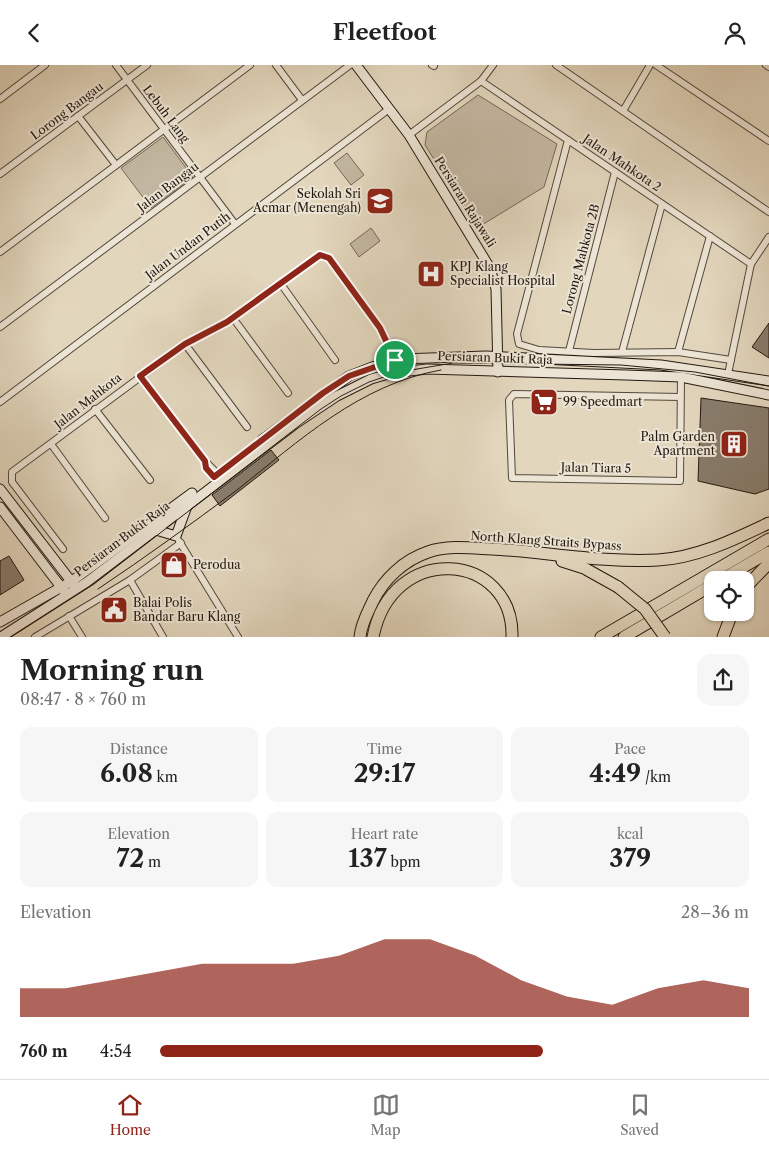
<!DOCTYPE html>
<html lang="en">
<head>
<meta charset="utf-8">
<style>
	body { margin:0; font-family:"Libre Caslon Text",serif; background:#f6f6f6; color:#222; height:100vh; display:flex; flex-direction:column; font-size:19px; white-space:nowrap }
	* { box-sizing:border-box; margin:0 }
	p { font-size:16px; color:#767676 }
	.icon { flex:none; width:28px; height:28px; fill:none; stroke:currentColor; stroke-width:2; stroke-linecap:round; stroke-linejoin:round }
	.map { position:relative; height:572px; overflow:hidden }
	.panel { display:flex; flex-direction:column; background:#fff; flex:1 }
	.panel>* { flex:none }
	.tools { position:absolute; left:704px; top:506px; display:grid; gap:10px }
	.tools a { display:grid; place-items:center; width:50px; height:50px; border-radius:10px; background:#fff; box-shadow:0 1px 4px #0004; font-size:25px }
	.pin { position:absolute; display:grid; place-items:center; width:42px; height:42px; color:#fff; margin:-21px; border:2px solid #fff; border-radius:50%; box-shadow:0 1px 5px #0007 }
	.round { display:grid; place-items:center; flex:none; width:52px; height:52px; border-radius:15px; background:#f6f6f6 }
	.summary { display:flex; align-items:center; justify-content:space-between; height:85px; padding:0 20px }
	h1 { font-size:28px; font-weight:800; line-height:38px }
	.metrics { display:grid; grid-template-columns:repeat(3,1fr); gap:8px; height:85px; padding:5px 20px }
	.metrics div { display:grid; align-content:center; border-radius:12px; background:#f6f6f6; text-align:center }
	.metrics b { font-size:25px; font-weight:800 }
	.metrics small { font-size:14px; font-weight:400 }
	.metrics p { font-size:14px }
	.chart { height:140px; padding:10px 20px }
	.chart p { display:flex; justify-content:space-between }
	.chart svg { width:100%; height:90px; margin-top:5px; fill:#8f2418; opacity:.7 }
	ul { padding:0 20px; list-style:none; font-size:16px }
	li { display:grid; grid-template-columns:80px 60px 1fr; align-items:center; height:38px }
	li i { height:12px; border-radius:6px; background:#8f2418 }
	header { display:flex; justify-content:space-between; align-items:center; height:65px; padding:0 20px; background:#fff; font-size:22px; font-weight:800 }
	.tabs { display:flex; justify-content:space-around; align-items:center; height:70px; border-top:1px solid #e0e0e0; background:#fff; font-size:14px; color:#767676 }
	.tabs a { display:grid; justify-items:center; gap:2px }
	.tabs .selected { color:#8f2418 }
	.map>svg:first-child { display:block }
</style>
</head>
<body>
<header><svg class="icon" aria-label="back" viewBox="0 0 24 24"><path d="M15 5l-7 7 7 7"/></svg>Fleetfoot<svg class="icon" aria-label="person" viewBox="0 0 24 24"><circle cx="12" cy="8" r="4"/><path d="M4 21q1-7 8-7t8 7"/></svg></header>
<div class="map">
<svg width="769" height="572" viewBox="0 0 769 572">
	<rect width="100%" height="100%" fill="#e2d6bd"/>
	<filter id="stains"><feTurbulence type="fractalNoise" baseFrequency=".004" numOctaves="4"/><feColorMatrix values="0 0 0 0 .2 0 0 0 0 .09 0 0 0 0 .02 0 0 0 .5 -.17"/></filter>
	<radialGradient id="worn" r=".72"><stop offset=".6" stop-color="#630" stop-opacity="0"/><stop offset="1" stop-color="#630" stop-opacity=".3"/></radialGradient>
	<g fill="#c2b6a0" stroke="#736858">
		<path d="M478 30 557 79 544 122 477 163 425 80 427 67Z"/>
		<path d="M163 72 193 112 151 143 121 103Z"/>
		<path d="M347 88 364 110 351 120 334 98Z"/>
		<path d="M371 163 380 176 359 192 350 179Z"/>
	</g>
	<g fill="#877b6a" stroke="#241910">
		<path d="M769 258V293L752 282Z"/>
		<path d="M701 333 769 343V424L755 429 698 416Z"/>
		<path d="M271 385 279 395 220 441 212 430Z"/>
		<path d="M9 491 24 515 0 530V496Z"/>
	</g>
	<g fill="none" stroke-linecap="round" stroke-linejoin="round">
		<defs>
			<g id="street">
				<path d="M116 0 235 159"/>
				<path d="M276 0 302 35"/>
				<path d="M432 0 434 1"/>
				<path d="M556 0 769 147"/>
				<path d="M656 0 769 76"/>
				<path d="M766 0 769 2"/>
				<path d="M481 16 751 199"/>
				<path d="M0 34 45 0"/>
				<path d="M623 46 650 0"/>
				<path d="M78 51 116 100"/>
				<path d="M409 70 481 16 493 0"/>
				<path d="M568 75 517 269 519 279 539 285 594 288 678 287 731 295"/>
				<path d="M0 109 147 0"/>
				<path d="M0 187 250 0"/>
				<path d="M281 219 335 295"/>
				<path d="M233 253 288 328"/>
				<path d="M0 262 350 0"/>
				<path d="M185 279 247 362"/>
				<path d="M569 286 615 107"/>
				<path d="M622 287 662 139"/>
				<path d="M678 287 710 171"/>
				<path d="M728 309 751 199 769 172"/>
				<path d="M140 311 205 396 218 409"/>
				<path d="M681 332 514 329 509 335 512 413 680 416 681 312"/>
				<path d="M0 337 389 44"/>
				<path d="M95 344 150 415"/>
				<path d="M51 379 105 453"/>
				<path d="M205 396 206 403 214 412"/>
				<path d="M179 476 238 572"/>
				<path d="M63 484 12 417V407L185 279 227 257 320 190 329 193 380 263 395 295"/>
				<path d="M130 515 163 572"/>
				<path d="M69 551 82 572"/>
				<path d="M35 572 130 515 181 478"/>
			</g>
			<g id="secondary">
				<path d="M356 0 409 70 490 203 496 224 498 307"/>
				<path d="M262 375 349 311 372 302 401 294 486 291 661 300 769 316"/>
				<path d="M0 424 74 520"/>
				<path d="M0 442 64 526"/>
				<path d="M156 465 176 471 187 441"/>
				<path d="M0 557 72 516 192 428"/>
				<path d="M1 572 87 517 295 359 337 331 371 314 392 308 427 304 626 310 681 312 769 330"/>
			</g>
			<g id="highway">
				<path d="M562 496 584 503 618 522"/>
				<path d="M721 515 769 487"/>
				<path d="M745 523 769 498"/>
				<path d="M360 572C361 559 368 547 373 536 384 514 404 495 428 487 448 480 471 483 492 484 548 487 602 498 658 495 697 493 735 474 769 458"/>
				<path d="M373 572C392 475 514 487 512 572"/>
				<path d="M601 572 769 474"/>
				<path d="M624 572 712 520"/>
				<path d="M723 572 732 548"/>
			</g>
		</defs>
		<use href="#street" stroke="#54483b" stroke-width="8"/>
		<use href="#secondary" stroke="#241910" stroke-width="11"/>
		<use href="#highway" stroke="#241910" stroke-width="13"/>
		<use href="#street" stroke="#ece4d4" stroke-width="6"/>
		<use href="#secondary" stroke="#ece4d4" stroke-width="9"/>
		<use href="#highway" stroke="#e2d6bd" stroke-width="11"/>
		<g stroke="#241910" stroke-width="1">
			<path d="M98 524C146 492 191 459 237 425 299 376 360 319 441 305"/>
			<path d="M11 572 94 519 321 344 341 331 369 317 399 307 453 298 621 300 695 307 769 321"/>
		</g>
		<defs>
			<path id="highway-bridge" d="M618 522 645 544 665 572"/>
		</defs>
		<use href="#highway-bridge" stroke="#241910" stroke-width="13" stroke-linecap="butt"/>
		<use href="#highway-bridge" stroke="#e2d6bd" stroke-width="11"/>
	</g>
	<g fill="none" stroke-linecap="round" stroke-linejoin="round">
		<defs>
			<path id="route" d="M320 190 329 193 380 263 395 295 349 311 323 328 214 412 206 403 205 396 140 311 185 279 227 257Z"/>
		</defs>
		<use href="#route" stroke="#fff" stroke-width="10"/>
		<use href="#route" stroke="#8f2418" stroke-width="6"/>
	</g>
	<defs>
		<symbol id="school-square" viewBox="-11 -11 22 22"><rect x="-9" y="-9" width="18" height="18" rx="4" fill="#8f2418" stroke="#ece4d4"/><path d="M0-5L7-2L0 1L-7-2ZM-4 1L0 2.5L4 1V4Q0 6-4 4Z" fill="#fff"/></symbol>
		<symbol id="hospital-square" viewBox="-11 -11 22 22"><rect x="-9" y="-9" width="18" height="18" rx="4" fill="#8f2418" stroke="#ece4d4"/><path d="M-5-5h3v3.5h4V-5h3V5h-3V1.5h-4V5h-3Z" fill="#fff"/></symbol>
		<symbol id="supermarket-square" viewBox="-11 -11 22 22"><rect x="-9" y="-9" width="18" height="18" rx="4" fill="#8f2418" stroke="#ece4d4"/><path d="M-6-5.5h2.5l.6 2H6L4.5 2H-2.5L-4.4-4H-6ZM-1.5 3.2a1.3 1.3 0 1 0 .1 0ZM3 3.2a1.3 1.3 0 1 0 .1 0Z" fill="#fff"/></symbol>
		<symbol id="building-square" viewBox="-11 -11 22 22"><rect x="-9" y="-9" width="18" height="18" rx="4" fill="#8f2418" stroke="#ece4d4"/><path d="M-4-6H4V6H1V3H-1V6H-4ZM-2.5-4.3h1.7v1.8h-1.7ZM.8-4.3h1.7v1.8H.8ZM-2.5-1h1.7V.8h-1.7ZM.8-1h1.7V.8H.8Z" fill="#fff"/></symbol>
		<symbol id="shop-square" viewBox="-11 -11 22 22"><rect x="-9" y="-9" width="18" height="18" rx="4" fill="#8f2418" stroke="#ece4d4"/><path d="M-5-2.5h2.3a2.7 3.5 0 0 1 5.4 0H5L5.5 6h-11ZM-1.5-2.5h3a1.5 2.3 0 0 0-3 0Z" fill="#fff"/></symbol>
		<symbol id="civic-square" viewBox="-11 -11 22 22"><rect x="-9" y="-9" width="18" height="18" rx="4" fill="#8f2418" stroke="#ece4d4"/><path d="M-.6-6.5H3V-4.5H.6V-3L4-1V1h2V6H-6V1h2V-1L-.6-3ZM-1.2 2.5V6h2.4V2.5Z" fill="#fff"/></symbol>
	</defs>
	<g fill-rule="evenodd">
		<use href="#school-square" x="364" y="120" width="32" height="32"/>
		<use href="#hospital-square" x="415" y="193" width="32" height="32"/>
		<use href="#supermarket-square" x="528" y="321" width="32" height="32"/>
		<use href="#building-square" x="718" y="363" width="32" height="32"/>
		<use href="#shop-square" x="158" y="484" width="32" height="32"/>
		<use href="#civic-square" x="98" y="529" width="32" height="32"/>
	</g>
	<g text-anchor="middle" stroke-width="4" stroke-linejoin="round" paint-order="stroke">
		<g font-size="12" fill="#241910" stroke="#ece4d4">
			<text transform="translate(67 46) rotate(-37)" y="4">Lorong Bangau</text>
			<text transform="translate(166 49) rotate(53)" y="4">Lebuh Lang</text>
			<text transform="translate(622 98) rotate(34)" y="4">Jalan Mahkota 2</text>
			<text transform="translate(168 122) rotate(-37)" y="4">Jalan Bangau</text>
			<text transform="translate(465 137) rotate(58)" y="4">Persiaran Rajawali</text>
			<text transform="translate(188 181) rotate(-37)" y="4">Jalan Undan Putih</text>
			<text transform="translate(581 194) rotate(-75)" y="4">Lorong Mahkota 2B</text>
			<text transform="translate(495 293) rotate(2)" y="4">Persiaran Bukit Raja</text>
			<text transform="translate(88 336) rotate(-38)" y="4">Jalan Mahkota</text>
			<text transform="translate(596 403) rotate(1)" y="4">Jalan Tiara 5</text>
			<text transform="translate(122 474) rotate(-37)" y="4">Persiaran Bukit Raja</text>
			<text transform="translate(546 476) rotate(4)" y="4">North Klang Straits Bypass</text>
		</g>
		<g font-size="12" fill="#241910" stroke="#ece4d4" text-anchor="start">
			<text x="361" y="133" text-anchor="end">Sekolah Sri<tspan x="361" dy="14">Acmar (Menengah)</tspan></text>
			<text x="450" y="206">KPJ Klang<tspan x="450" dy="14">Specialist Hospital</tspan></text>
			<text x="563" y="341">99 Speedmart</text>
			<text x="715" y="376" text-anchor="end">Palm Garden<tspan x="715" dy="14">Apartment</tspan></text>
			<text x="193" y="504">Perodua</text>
			<text x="133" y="542">Balai Polis<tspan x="133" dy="14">Bandar Baru Klang</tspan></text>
		</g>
	</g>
	<rect width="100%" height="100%" filter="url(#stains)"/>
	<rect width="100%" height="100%" fill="url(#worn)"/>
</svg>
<div class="tools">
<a><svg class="icon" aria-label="locate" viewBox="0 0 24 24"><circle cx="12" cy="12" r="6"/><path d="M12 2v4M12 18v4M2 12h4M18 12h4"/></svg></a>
</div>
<div class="pin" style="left:395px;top:295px;background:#1e9e55"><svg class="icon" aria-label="arrive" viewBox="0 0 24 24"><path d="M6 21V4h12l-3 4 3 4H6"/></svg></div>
</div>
<section class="panel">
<div class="summary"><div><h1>Morning run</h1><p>08:47 · 8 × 760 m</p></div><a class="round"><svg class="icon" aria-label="share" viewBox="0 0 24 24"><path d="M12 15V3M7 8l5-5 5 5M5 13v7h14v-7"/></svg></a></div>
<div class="metrics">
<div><p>Distance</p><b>6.08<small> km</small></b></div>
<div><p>Time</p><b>29:17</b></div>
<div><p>Pace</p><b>4:49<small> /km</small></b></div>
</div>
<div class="metrics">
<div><p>Elevation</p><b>72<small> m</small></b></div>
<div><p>Heart rate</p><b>137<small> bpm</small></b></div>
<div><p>kcal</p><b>379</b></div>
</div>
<div class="chart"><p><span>Elevation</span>28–36 m</p>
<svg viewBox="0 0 160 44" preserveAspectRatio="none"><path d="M0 44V30L10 30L20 26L30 22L40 18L50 18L60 18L70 14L80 6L90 6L100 14L110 26L120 34L130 38L140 30L150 26L160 30V44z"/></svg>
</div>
<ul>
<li><b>760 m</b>4:54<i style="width:65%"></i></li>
</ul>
</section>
<nav class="tabs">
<a class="selected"><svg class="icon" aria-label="home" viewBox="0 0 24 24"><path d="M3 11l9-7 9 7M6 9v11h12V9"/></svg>Home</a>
<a><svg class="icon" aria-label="map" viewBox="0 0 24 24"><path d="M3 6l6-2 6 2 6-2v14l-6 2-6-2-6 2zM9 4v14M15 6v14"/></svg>Map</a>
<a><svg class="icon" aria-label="saved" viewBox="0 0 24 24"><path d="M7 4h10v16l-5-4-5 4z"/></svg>Saved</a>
</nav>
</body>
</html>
